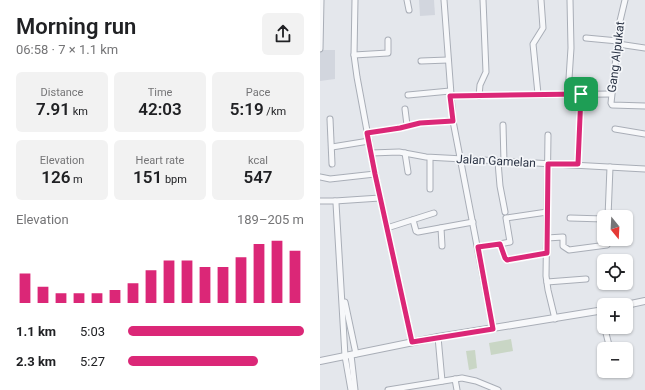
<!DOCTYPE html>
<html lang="en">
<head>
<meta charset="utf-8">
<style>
	body { margin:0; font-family:Roboto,sans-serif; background:#f2f2f2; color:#202124; height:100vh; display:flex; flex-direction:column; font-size:15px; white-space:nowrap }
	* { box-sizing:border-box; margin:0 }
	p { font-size:13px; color:#757577 }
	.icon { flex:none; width:22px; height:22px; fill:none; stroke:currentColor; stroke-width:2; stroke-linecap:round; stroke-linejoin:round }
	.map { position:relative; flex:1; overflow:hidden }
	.side { display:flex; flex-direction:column; background:#fff; width:320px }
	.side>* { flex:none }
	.needle { width:26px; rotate:162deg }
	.controls { position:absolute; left:277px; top:210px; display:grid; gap:8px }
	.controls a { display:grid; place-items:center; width:36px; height:36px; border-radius:6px; background:#fff; box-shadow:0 1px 3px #0004; font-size:20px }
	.pin { position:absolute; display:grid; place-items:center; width:34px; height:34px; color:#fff; margin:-17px; border-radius:8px; box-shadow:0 2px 6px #0006 }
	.round { display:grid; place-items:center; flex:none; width:42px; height:42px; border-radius:6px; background:#f2f2f2 }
	.head { display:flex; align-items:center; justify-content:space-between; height:68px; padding:0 16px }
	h1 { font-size:22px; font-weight:600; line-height:30px }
	.figures { display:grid; grid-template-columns:repeat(3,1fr); gap:6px; height:68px; padding:4px 16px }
	.figures div { display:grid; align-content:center; border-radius:6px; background:#f2f2f2; text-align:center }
	.figures b { font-size:17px; font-weight:600 }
	.figures small { font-size:11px; font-weight:400 }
	.figures p { font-size:11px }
	.chart { height:112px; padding:8px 16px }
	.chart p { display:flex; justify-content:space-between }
	.chart svg { width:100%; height:72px; margin-top:4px; stroke:#db2777; stroke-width:6 }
	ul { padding:0 16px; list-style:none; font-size:13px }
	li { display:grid; grid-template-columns:64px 48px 1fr; align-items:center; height:30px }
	li i { height:10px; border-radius:5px; background:#db2777 }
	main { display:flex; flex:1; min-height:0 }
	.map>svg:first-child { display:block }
</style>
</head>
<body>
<main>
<section class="side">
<div class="head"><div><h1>Morning run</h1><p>06:58 · 7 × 1.1 km</p></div><a class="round"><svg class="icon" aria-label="share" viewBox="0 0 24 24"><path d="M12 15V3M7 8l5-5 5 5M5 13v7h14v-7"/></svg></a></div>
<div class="figures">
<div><p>Distance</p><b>7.91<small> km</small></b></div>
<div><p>Time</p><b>42:03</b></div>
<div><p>Pace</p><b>5:19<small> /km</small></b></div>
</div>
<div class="figures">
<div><p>Elevation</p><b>126<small> m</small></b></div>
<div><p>Heart rate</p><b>151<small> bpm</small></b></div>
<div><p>kcal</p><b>547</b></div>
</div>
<div class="chart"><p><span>Elevation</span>189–205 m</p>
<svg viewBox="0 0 160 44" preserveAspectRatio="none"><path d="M5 44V26M15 44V34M25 44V38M35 44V38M45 44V38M55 44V36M65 44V32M75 44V24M85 44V18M95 44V18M105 44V22M115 44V22M125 44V16M135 44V8M145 44V6M155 44V12"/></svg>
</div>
<ul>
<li><b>1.1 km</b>5:03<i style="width:100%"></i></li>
<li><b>2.3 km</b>5:27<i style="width:74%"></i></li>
</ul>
</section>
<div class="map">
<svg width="325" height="390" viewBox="0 0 325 390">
	<rect width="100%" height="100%" fill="#e4e7ec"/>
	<g fill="#d2d6de">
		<path d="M99 0H114L115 15 100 16Z"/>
		<path d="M0 50H15V79L0 81Z"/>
	</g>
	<g fill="#c9d6c5">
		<path d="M191 339 193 351 171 355 169 343Z"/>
		<path d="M155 350 157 368 149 370 146 351Z"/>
	</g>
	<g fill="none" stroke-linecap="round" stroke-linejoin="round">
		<defs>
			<g id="minor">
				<path d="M35 0 34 55 37 77 55 174 92 342"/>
				<path d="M87 0 89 10"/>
				<path d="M124 0 133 121 173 329"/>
				<path d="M305 0 300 21 291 103 292 105 325 106"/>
				<path d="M266 38 298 41"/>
				<path d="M298 44 325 48"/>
				<path d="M0 49 1 0"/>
				<path d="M34 55 68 53V40"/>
				<path d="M101 61 128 60"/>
				<path d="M218 94 213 44 223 28 221 0"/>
				<path d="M248 94 251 48 250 0"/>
				<path d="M88 95 130 91"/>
				<path d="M130 96 291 94"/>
				<path d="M159 96 160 85 166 72 163 0"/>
				<path d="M85 109 87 125"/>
				<path d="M10 119 12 164"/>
				<path d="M183 125 184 162"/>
				<path d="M295 129 325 134"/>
				<path d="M47 133 80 128 100 123 133 121"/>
				<path d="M228 135 226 276 228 290 235 319"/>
				<path d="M12 147 49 141"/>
				<path d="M51 153 79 152 106 157 325 169"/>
				<path d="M85 153 88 172"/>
				<path d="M178 162 180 186 185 212"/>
				<path d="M258 164 261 94"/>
				<path d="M0 177 10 179 55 174"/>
				<path d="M110 189V158"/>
				<path d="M0 201H15L16 203 25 356 31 390"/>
				<path d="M15 201 60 198"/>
				<path d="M288 217 290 167"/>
				<path d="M250 218 284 219"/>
				<path d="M93 220 96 231 98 232 153 222"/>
				<path d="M67 228 114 213"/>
				<path d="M121 228 122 246"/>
				<path d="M227 238 243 237V246L249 250 287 245 289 242V239"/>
				<path d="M180 244 190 242 186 218 227 212"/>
				<path d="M158 247 180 244 185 258 187 260 227 253"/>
				<path d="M227 282 266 279"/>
				<path d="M25 302 36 354"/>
				<path d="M280 310 289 345"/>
				<path d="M118 337 122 381"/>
				<path d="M31 355 35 390"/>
				<path d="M135 379 137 390"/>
				<path d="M68 390 142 378 156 381 178 390"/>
			</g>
			<g id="tertiary">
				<path d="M306 305 325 301"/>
				<path d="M0 361 118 337 284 310"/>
			</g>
		</defs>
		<use href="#minor" stroke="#a9aeb7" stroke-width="7"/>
		<use href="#tertiary" stroke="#a9aeb7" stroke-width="8"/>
		<use href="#minor" stroke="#f7f8fa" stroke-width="5"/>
		<use href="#tertiary" stroke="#f7f8fa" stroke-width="6"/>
	</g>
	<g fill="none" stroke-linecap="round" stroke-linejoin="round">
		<defs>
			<path id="route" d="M261 94 258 164H228L227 253 187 260 185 258 180 244 158 247 173 329 92 342 55 174 47 133 80 128 100 123 133 121 130 96Z"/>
		</defs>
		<use href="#route" stroke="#fff" stroke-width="8"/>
		<use href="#route" stroke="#db2777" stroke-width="5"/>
	</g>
	<g text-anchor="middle" stroke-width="3.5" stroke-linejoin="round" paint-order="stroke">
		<g font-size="12" fill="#2b3445" stroke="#f4f6f9">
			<text transform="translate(296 57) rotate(-83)" y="4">Gang Alpukat</text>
			<text transform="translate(176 161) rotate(3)" y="4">Jalan Gamelan</text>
		</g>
	</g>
</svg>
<div class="controls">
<a><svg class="needle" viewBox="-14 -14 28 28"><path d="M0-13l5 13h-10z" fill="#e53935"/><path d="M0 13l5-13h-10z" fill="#757577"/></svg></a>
<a><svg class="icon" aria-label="locate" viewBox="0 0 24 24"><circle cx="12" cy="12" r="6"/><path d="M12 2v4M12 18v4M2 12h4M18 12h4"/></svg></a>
<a>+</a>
<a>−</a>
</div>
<div class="pin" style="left:261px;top:94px;background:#1e9e55"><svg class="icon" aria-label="arrive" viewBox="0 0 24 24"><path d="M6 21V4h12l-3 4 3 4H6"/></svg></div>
</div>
</main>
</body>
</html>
